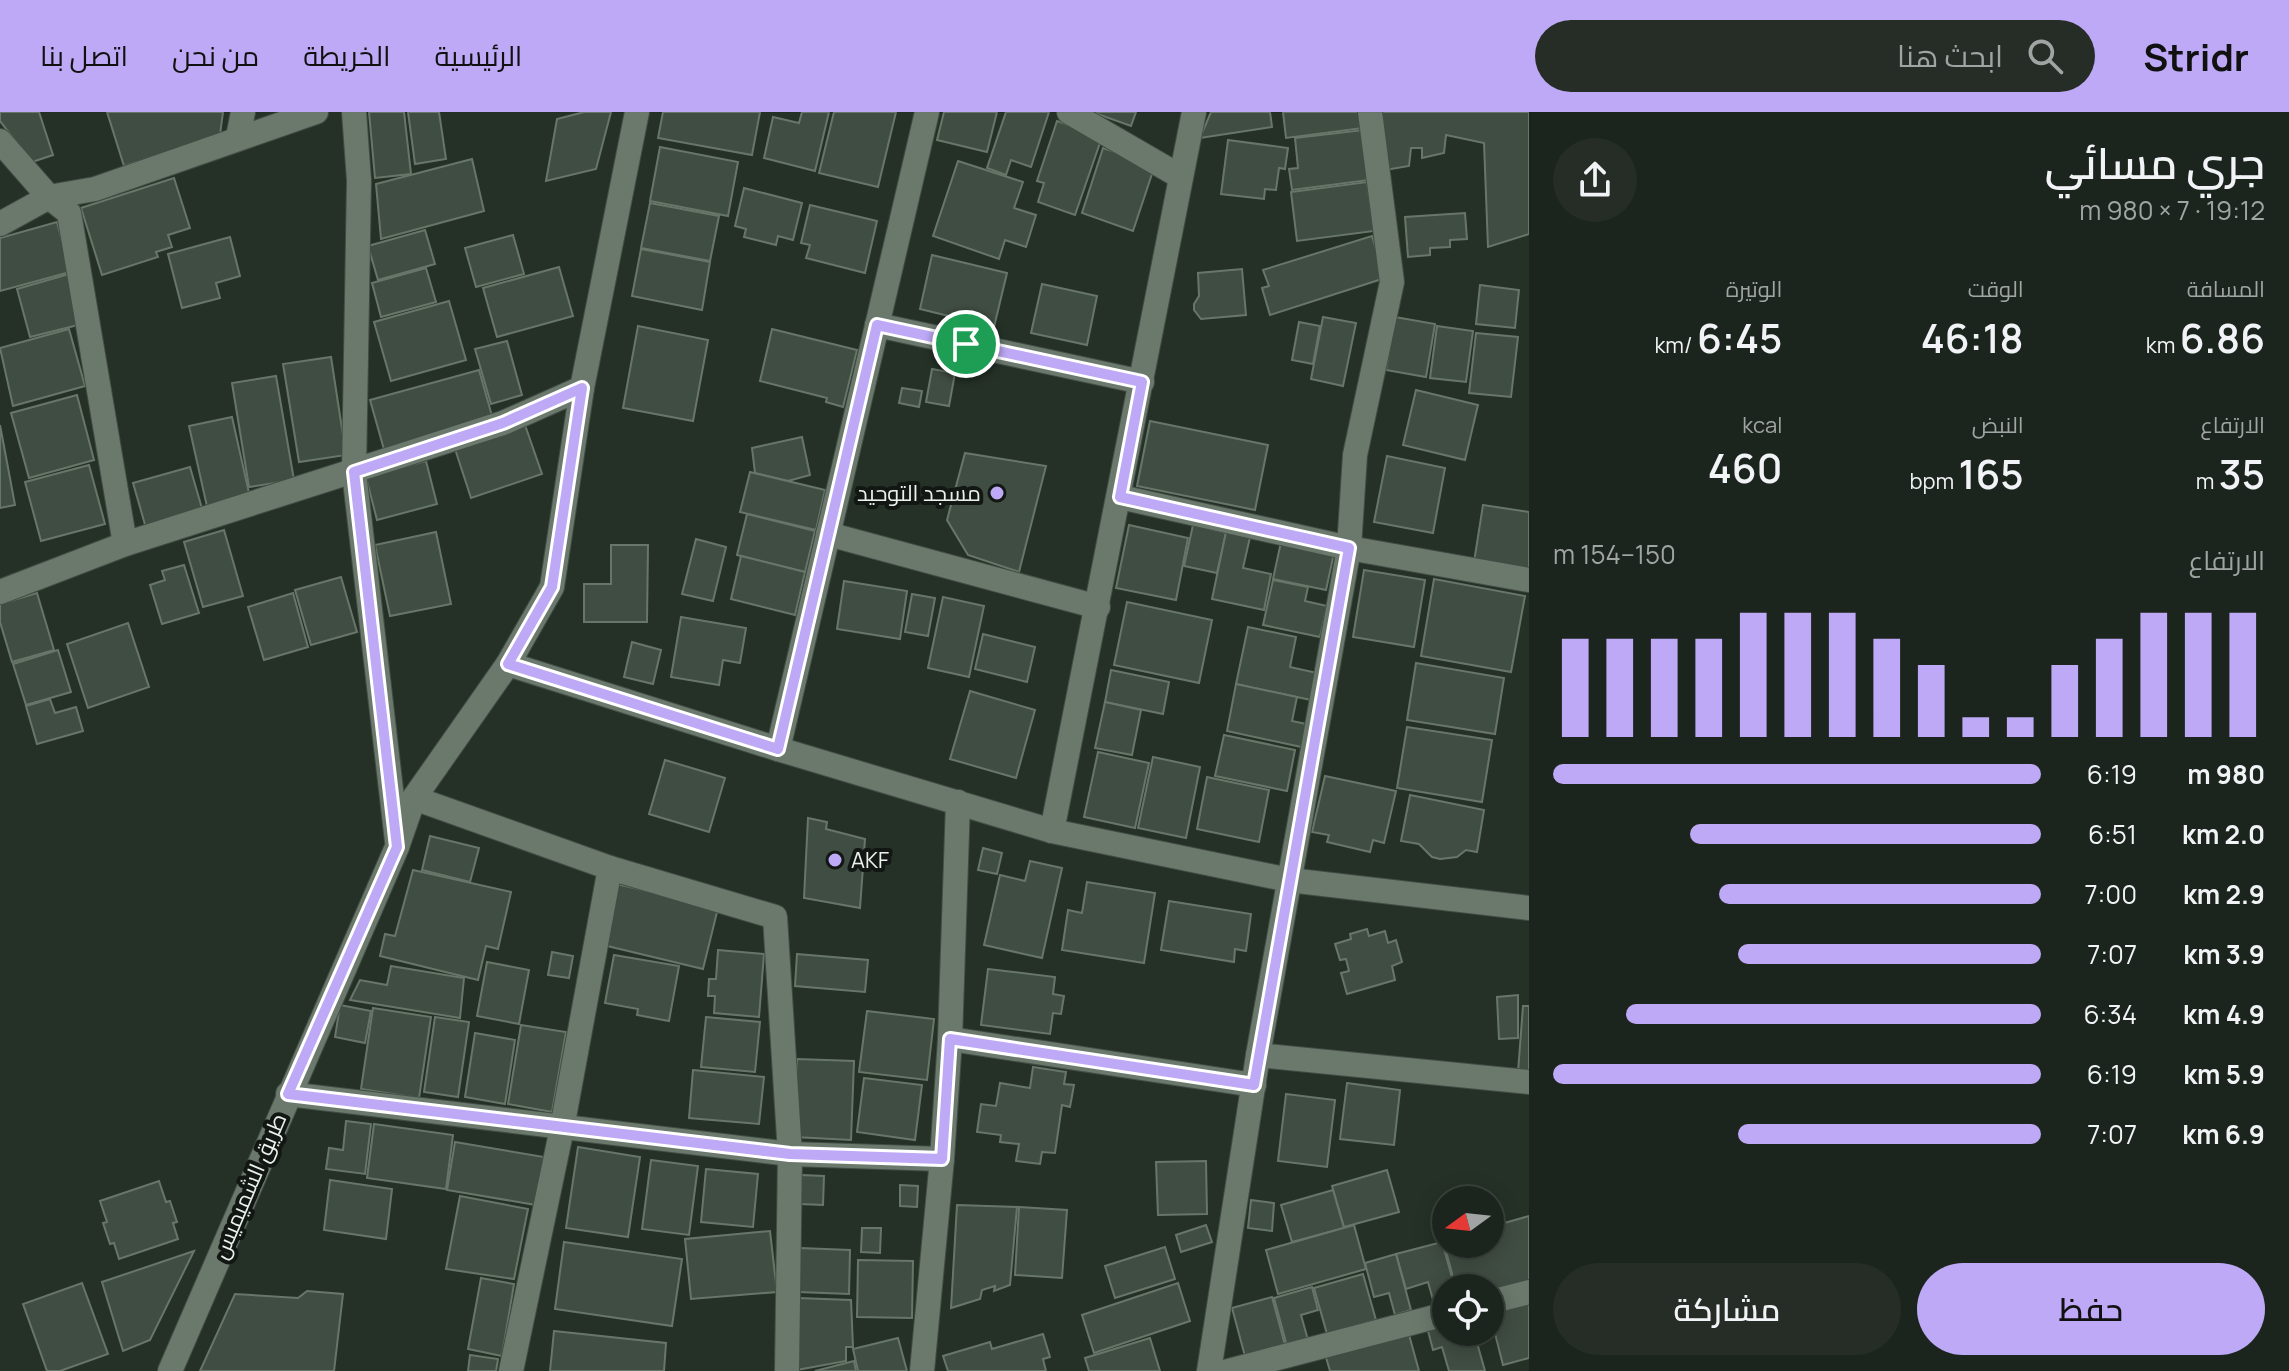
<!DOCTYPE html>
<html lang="ar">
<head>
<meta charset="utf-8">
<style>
	body { margin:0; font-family:Manrope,Cairo,sans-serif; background:#252d26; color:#f1f3f6; direction:rtl; height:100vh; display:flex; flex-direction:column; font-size:30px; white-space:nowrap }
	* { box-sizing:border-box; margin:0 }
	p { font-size:26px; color:#a0a5a4 }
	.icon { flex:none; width:44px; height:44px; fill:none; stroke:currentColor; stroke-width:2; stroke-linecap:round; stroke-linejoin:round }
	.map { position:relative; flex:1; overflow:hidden; direction:ltr }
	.drawer { display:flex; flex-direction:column; background:#1c251d; width:760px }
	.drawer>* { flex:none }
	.needle { width:52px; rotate:255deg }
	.buttons { position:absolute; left:1432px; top:1074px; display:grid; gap:16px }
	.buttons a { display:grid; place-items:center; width:72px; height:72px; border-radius:50%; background:#1c251d; box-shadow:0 4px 20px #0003,0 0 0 2px #3a423b; font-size:40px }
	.pin { position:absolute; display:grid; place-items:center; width:68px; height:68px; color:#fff; margin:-34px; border:4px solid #fff; border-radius:50%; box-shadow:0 2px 8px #0007 }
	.round { display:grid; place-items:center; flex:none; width:84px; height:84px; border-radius:42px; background:#252d26 }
	.headline { display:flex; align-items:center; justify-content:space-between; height:136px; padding:0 24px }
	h1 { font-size:44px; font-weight:600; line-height:60px }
	.figures { display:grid; grid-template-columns:repeat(3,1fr); gap:12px; height:136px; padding:8px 24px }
	.figures div { display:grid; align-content:center }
	.figures b { font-size:40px; font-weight:600 }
	.figures small { font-size:22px; font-weight:400 }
	.figures p { font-size:22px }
	.chart { height:224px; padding:16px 24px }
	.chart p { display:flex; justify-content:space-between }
	.chart svg { width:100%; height:144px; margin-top:8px; stroke:#bda9f5; stroke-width:6 }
	.button { display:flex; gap:16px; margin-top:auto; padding:16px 24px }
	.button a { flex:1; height:92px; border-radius:48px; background:#bda9f5; color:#111; font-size:32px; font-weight:600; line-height:92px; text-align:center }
	.button a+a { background:#252d26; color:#f1f3f6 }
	ul { padding:0 24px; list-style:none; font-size:26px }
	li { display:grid; grid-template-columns:128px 96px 1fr; align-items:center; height:60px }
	li i { height:20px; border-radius:10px; background:#bda9f5 }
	header { display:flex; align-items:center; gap:48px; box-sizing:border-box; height:112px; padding:0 40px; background:#bda9f5; color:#111 }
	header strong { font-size:38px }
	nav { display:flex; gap:44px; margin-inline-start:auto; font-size:28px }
	.search { width:560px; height:72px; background:#252d26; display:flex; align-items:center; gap:20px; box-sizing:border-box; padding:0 28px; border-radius:44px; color:#a0a5a4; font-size:30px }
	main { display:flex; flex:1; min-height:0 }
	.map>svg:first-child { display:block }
</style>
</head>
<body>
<header>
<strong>Stridr</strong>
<div class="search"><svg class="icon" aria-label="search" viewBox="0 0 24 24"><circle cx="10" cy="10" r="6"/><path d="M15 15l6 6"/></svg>ابحث هنا</div>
<nav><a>الرئيسية</a><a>الخريطة</a><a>من نحن</a><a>اتصل بنا</a></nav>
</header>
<main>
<section class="drawer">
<div class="headline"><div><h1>جري مسائي</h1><p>19:12 · 7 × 980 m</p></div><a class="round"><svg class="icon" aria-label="share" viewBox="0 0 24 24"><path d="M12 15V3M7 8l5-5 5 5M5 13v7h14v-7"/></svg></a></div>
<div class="figures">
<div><p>المسافة</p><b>6.86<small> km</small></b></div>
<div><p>الوقت</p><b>46:18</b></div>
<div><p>الوتيرة</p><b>6:45<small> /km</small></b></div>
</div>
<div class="figures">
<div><p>الارتفاع</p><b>35<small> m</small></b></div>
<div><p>النبض</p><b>165<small> bpm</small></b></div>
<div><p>kcal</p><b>460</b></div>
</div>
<div class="chart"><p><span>الارتفاع</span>150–154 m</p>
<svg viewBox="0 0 160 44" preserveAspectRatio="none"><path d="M5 44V14M15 44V14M25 44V14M35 44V14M45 44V6M55 44V6M65 44V6M75 44V14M85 44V22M95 44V38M105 44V38M115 44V22M125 44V14M135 44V6M145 44V6M155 44V6"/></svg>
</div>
<ul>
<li><b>980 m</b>6:19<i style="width:100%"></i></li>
<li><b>2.0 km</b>6:51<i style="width:72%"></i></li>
<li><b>2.9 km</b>7:00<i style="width:66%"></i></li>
<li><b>3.9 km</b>7:07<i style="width:62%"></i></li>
<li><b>4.9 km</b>6:34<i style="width:85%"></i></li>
<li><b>5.9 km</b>6:19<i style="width:100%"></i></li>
<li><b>6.9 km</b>7:07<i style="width:62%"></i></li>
</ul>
<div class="button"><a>حفظ</a><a>مشاركة</a></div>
</section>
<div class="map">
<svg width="1529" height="1259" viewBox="0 0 1529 1259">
	<rect width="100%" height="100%" fill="#253127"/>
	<g fill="#404d42" stroke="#68766a" stroke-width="2">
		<path d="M0 0H39L53 43 32 50 0 9Z"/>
		<path d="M107 0H223L220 23 124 54Z"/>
		<path d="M369 0H404L411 62 375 66Z"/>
		<path d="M408 0H439L446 47 415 52Z"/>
		<path d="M584 0H611L596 57 546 69 557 7Z"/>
		<path d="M663 0H760L752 43 658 26Z"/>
		<path d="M802 0H829L815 59 764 46 773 5 799 11Z"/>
		<path d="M834 0H896L878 75 819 61Z"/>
		<path d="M944 0H997L987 40 937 28Z"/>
		<path d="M1006 0H1049L1031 55 1011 48 1006 63 987 56Z"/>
		<path d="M1092 0H1136L1131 14Z"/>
		<path d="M1211 0H1270L1272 15 1200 26Z"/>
		<path d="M1283 0H1361L1363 16 1286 26Z"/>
		<path d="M1380 0H1529V122L1488 135 1484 31 1446 23 1444 41 1422 46V36H1411L1409 54 1385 58Z"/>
		<path d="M1057 9 1102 25 1075 103 1038 90 1044 71 1037 69Z"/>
		<path d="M1363 18 1369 68 1292 78 1289 57 1298 56 1295 26Z"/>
		<path d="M1228 28 1288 36 1285 57 1279 56 1276 78 1265 77 1264 87 1221 82Z"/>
		<path d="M660 35 738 50 728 104 650 89Z"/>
		<path d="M1103 36 1155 53 1133 119 1082 101Z"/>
		<path d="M472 47 484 99 381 127 376 72Z"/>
		<path d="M958 49 1023 70 1014 96 1036 103 1026 135 1005 128 999 147 933 124Z"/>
		<path d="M174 66 190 116 168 123 172 135 156 140 158 145 102 163 81 96Z"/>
		<path d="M1367 70 1374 119 1297 129 1291 80Z"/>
		<path d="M744 76 802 91 793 128 778 124 776 133 744 125 746 117 735 114Z"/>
		<path d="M650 91 719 104 710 149 641 136Z"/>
		<path d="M810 93 877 109 865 161 806 146 810 133 801 131Z"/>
		<path d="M1465 101 1467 127 1450 128V135L1430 136V143L1408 145 1405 105Z"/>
		<path d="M57 110 70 160 0 179V126Z"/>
		<path d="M425 118 435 152 378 168 368 134Z"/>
		<path d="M513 123 524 162 476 175 465 136Z"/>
		<path d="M1372 124 1385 166 1270 203 1262 176 1269 174 1263 158Z"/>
		<path d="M230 125 240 164 216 171 220 186 182 196 168 142Z"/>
		<path d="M641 137 710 150 702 198 632 184Z"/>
		<path d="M932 143 1007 161 994 215 920 197Z"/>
		<path d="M559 155 573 204 497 225 483 176Z"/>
		<path d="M426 156 436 190 381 205 372 171Z"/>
		<path d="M1242 157 1246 203 1201 207 1194 198V192L1199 184 1198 161Z"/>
		<path d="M69 162 82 212 30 225 17 177Z"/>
		<path d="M1042 172 1097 184 1087 233 1031 221Z"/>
		<path d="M1480 173 1519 178 1515 216 1476 212Z"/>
		<path d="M449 189 466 248 391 269 374 210Z"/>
		<path d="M1323 205 1356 211 1343 274 1311 267Z"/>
		<path d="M1395 205 1435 212 1426 265 1386 258Z"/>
		<path d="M1299 210 1320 214 1313 252 1292 248Z"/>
		<path d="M638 214 708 228 693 309 623 296Z"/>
		<path d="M1437 214 1473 219 1466 270 1430 266Z"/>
		<path d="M69 217 85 274 13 294 0 236Z"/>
		<path d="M772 217 857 238 843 295 826 290 827 286 760 269Z"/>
		<path d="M1476 221 1518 225 1511 285 1469 281Z"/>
		<path d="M507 229 522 283 491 292 475 237Z"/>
		<path d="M331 245 346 343 299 350 283 252Z"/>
		<path d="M932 257 955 261 949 294 926 290Z"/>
		<path d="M479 258 494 311 385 341 370 288Z"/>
		<path d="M276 264 294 368 249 375 232 271Z"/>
		<path d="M902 276 922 279 919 295 899 291Z"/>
		<path d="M1416 278 1478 293 1465 348 1403 333Z"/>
		<path d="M77 283 94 348 29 366 11 301Z"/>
		<path d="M232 305 251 390 208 399 189 314Z"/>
		<path d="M1150 309 1268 333 1255 398 1137 374Z"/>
		<path d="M0 313 15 393 0 396Z"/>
		<path d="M525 313 542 362 471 386 455 337Z"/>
		<path d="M802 325 810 363 788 369 755 361 752 336Z"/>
		<path d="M965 341 1046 354 1019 460 968 443 947 408Z"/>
		<path d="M1387 344 1445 356 1433 421 1374 410Z"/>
		<path d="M426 349 437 392 377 408 366 365Z"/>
		<path d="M89 353 105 412 41 429 25 370Z"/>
		<path d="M190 355 203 400 146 416 133 371Z"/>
		<path d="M750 360 825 378 816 418 740 400Z"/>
		<path d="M1483 393 1529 400V459L1474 450Z"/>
		<path d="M747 402 815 419 805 460 737 443Z"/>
		<path d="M1129 413 1188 426 1176 488 1116 476Z"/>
		<path d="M1193 413 1226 421 1217 461 1184 454Z"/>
		<path d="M224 418 243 484 203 495 184 430Z"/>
		<path d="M436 420 451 492 390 504 375 433Z"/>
		<path d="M1226 420 1250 425 1243 456 1271 462 1264 498 1212 487Z"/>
		<path d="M696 427 726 435 713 489 682 482Z"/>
		<path d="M1281 430 1334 441 1326 478 1273 467Z"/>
		<path d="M611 433H648L647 510H584V472H611Z"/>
		<path d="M741 444 805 460 795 503 731 487Z"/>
		<path d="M184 453 199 501 162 512 150 473 165 468 162 459Z"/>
		<path d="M1364 458 1425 468 1414 535 1353 525Z"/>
		<path d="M341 465 357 520 311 533 295 478Z"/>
		<path d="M1434 467 1525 484 1511 560 1421 544Z"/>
		<path d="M1273 468 1308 475 1305 489 1327 494 1320 525 1263 513Z"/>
		<path d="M844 469 907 479 900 527 837 517Z"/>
		<path d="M37 481 54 538 12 550 0 510V492Z"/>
		<path d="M293 481 308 535 264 548 248 495Z"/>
		<path d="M912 482 935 486 928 524 905 520Z"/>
		<path d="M943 485 984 494 969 565 928 556Z"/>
		<path d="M1127 490 1212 508 1199 571 1114 553Z"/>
		<path d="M681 505 746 516 740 551 723 548 719 573 671 565Z"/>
		<path d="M128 511 149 575 88 596 67 532Z"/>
		<path d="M1248 515 1296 525 1290 555 1317 561 1311 588 1236 572Z"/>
		<path d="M983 522 1035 535 1027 570 975 557Z"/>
		<path d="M632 530 661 538 653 572 624 565Z"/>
		<path d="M58 538 71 580 26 593 13 552Z"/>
		<path d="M1416 551 1504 566 1495 622 1407 608Z"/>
		<path d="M1111 558 1169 570 1163 602 1105 590Z"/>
		<path d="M1236 572 1297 585 1292 609 1311 613 1306 636 1227 619Z"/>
		<path d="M970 579 1035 598 1016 666 950 647Z"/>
		<path d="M50 587 55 601 76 595 83 619 37 632 26 594Z"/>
		<path d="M1105 590 1141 598 1132 643 1095 636Z"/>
		<path d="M1407 615 1492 628 1482 690 1397 676Z"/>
		<path d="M1224 623 1295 638 1287 679 1215 664Z"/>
		<path d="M1098 640 1149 651 1135 716 1084 705Z"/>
		<path d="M1153 645 1200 655 1186 726 1138 716Z"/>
		<path d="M665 648 725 666 709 720 649 702Z"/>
		<path d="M1325 664 1396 679 1384 731 1373 728 1370 740 1327 730 1329 723 1312 720Z"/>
		<path d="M1207 665 1269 678 1259 730 1197 717Z"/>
		<path d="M1410 683 1484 698 1477 740 1466 738 1457 745 1440 747 1432 745 1419 732 1401 729Z"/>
		<path d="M808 706 827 710 826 717 865 727 860 796 804 786Z"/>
		<path d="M430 724 479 736 470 770 422 758Z"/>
		<path d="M983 736 1002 741 997 762 978 758Z"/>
		<path d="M1030 749 1062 756 1042 846 984 833 1000 763 1025 769Z"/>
		<path d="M413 758 511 780 498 837 486 834 478 868 380 844 385 822 395 824Z"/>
		<path d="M1087 770 1155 781 1144 851 1062 838 1068 798 1082 801Z"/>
		<path d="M617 772 718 796 703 857 603 833Z"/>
		<path d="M1169 789 1251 802 1246 839 1235 837 1234 850 1161 838Z"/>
		<path d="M1367 817 1369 824 1385 819 1388 831 1396 828 1402 850 1392 854 1395 868 1347 882 1341 861 1349 859 1346 847 1340 848 1335 832 1351 827 1350 822Z"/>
		<path d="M718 838 764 842 759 905 714 901 715 884H708L709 867H716Z"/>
		<path d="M552 840 573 844 569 866 548 863Z"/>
		<path d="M797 842 868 848 865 880 795 874Z"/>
		<path d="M614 843 679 854 669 909 637 903 638 897 605 891Z"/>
		<path d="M487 850 529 858 519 912 477 904Z"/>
		<path d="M391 854 464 866 460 906 350 888 360 868 387 873Z"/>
		<path d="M988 857 1055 865 1053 882 1064 884 1061 902 1053 901 1050 922 981 913Z"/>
		<path d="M1518 883V926L1499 927 1497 885Z"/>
		<path d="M340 893 371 899 365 931 335 925Z"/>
		<path d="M1523 894H1529V961L1518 960Z"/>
		<path d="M373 896 431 905 419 986 361 977Z"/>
		<path d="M867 899 934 907 927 968 859 960Z"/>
		<path d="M435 905 469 910 458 985 424 980Z"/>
		<path d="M706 905 760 910 755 960 701 955Z"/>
		<path d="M521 913 566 920 552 1000 508 992Z"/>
		<path d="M475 921 515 928 505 992 465 985Z"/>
		<path d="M797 947 854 949 851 1028 794 1025Z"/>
		<path d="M1033 955 1066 960 1064 972 1074 973 1070 995 1062 993 1055 1041 1042 1040 1040 1052 1016 1049 1019 1032 1000 1030 1001 1023 977 1020 981 992 996 994 1000 971 1030 976Z"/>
		<path d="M693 958 764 965 759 1012 689 1006Z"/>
		<path d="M864 966 922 973 915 1028 857 1020Z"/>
		<path d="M1347 971 1400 978 1394 1033 1340 1027Z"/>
		<path d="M1286 982 1335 988 1327 1055 1278 1049Z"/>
		<path d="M346 1009 371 1012 365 1062 326 1057 329 1036 343 1038Z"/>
		<path d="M374 1012 453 1023 446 1077 367 1066Z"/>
		<path d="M455 1030 544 1045 536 1093 447 1078Z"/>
		<path d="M578 1035 640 1045 628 1125 566 1116Z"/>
		<path d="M651 1048 698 1054 689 1123 642 1117Z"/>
		<path d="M1206 1049 1207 1102 1158 1103 1156 1050Z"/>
		<path d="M706 1057 758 1062 753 1115 701 1110Z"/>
		<path d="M1387 1058 1399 1100 1344 1115 1332 1074Z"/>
		<path d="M801 1063 824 1064 823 1093 800 1092Z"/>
		<path d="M330 1068 392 1077 386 1127 324 1118Z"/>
		<path d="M159 1069 166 1090 170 1089 177 1110 173 1111 178 1127 119 1147 114 1131 110 1132 103 1111 107 1110 100 1089Z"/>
		<path d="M900 1073 918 1074 917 1095 900 1094Z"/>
		<path d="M1333 1078 1344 1116 1292 1130 1281 1093Z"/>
		<path d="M460 1084 528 1097 514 1167 446 1157Z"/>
		<path d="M1251 1088 1274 1091 1272 1119 1248 1116Z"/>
		<path d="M957 1093 1017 1095 1010 1173 994 1179 995 1174 982 1178 980 1187 951 1196Z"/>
		<path d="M1019 1095 1067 1098 1062 1166 1015 1163Z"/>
		<path d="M1529 1104V1174L1490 1185V1176H1456L1443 1128 1446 1127V1132H1490V1115Z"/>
		<path d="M1206 1113 1212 1130 1181 1140 1176 1123Z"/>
		<path d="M1354 1113 1366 1157 1278 1182 1266 1138Z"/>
		<path d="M862 1116H881L880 1141 861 1140Z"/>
		<path d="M770 1119 777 1180 691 1187 685 1127Z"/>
		<path d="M564 1130 682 1147 672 1214 555 1197Z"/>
		<path d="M1442 1130 1455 1176H1446V1192L1435 1195 1428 1170 1406 1177 1396 1142Z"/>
		<path d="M1165 1135 1175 1167 1115 1186 1105 1154Z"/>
		<path d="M800 1136 850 1138 849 1182 799 1180Z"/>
		<path d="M194 1139 150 1228 123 1239 102 1170Z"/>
		<path d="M1396 1142 1411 1198 1395 1203 1389 1181 1374 1185 1365 1151Z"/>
		<path d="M858 1148 913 1149 912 1206 857 1205Z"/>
		<path d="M1363 1162 1376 1208 1327 1222 1314 1176Z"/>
		<path d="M481 1166 514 1172 502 1244 468 1237Z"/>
		<path d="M82 1171 108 1242 60 1259H47L23 1192Z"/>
		<path d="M1178 1171 1190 1209 1094 1241 1082 1203Z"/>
		<path d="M1312 1175 1318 1198 1301 1203 1308 1228 1287 1234 1274 1186Z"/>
		<path d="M307 1179 343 1182 334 1259H200L235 1182 298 1186Z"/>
		<path d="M1272 1185 1286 1237 1246 1248 1232 1196Z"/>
		<path d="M798 1186 851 1188 853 1235H846V1249L797 1258Z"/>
		<path d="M1529 1191V1246L1503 1253 1490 1202Z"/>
		<path d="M1446 1210V1220H1474L1485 1259H1449L1442 1235 1433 1238 1427 1215Z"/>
		<path d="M554 1219 666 1231 664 1259H550Z"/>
		<path d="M1408 1219 1419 1259H1330L1325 1242Z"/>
		<path d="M1043 1222 1050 1245 1043 1247 1046 1259H948L943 1244 990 1230 992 1237Z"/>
		<path d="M898 1226 907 1259H858L853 1237Z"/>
		<path d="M1150 1226 1160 1259H1089L1085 1246Z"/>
		<path d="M470 1243 498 1247 496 1259H468Z"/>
		<path d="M854 1249 856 1259H815Z"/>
	</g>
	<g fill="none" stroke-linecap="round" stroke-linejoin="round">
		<defs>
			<g id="street">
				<path d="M354 0 359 68 354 360 397 729"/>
				<path d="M1069 0 1181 65"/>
				<path d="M238 25 243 0"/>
				<path d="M0 29 49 85 69 101 125 432"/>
				<path d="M0 112 49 85 95 77 316 0"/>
				<path d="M877 213 1142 270"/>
				<path d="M1120 385 1349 436 1529 468"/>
				<path d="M828 422 1098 495"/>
				<path d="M0 480 125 432 503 311 582 276"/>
				<path d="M508 552 778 637 1052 719 1289 768 1529 796"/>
				<path d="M778 637 927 0"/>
				<path d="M414 686 610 756 562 1016 511 1259"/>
				<path d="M1052 719 1194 0"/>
				<path d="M610 756 775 805 790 1042 787 1259"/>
				<path d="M950 927 1254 973"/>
				<path d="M1258 943 1529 970"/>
				<path d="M288 982 790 1042 942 1047"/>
				<path d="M1490 1190 1529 1180"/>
				<path d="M170 1259 397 735 414 686 508 552 552 475 582 276 637 0"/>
				<path d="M922 1259 942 1047 950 927 958 690"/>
				<path d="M1209 1259 1258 943 1349 436 1355 343 1392 170 1370 0"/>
				<path d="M1228 1259 1446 1202"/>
			</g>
		</defs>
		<use href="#street" stroke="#424d45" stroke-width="26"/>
		<use href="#street" stroke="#6b796d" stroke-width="24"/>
	</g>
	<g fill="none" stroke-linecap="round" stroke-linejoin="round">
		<defs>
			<path id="route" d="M877 213 1142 270 1120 385 1349 436 1254 973 950 927 942 1047 790 1042 288 982 397 735 354 360 503 311 582 276 552 475 508 552 778 637Z"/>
		</defs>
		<use href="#route" stroke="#fff" stroke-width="16"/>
		<use href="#route" stroke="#bda9f5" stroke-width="10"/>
	</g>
	<g fill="#bda9f5" stroke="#121713" stroke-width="3">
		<circle cx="997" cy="381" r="8"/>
		<circle cx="835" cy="748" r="8"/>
	</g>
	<g text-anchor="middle" stroke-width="8" stroke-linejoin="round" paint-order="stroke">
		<g font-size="22" fill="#eaf2eb" stroke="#121713" text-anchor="end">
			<text x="981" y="389">مسجد التوحيد</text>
			<text x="851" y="756" text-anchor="start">AKF</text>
		</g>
		<g font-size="22" fill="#eaf2eb" stroke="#121713">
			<text transform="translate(249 1074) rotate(-67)" y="8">طريق الشميميس</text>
		</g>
	</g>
</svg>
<div class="buttons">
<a><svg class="needle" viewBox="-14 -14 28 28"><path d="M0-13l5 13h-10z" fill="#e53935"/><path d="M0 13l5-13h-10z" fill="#a0a5a4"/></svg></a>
<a><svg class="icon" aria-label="locate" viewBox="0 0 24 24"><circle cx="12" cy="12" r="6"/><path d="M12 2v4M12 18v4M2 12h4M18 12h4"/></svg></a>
</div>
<div class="pin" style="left:966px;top:232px;background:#1e9e55"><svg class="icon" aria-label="arrive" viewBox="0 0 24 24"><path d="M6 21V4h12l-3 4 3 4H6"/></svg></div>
</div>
</main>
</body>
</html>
